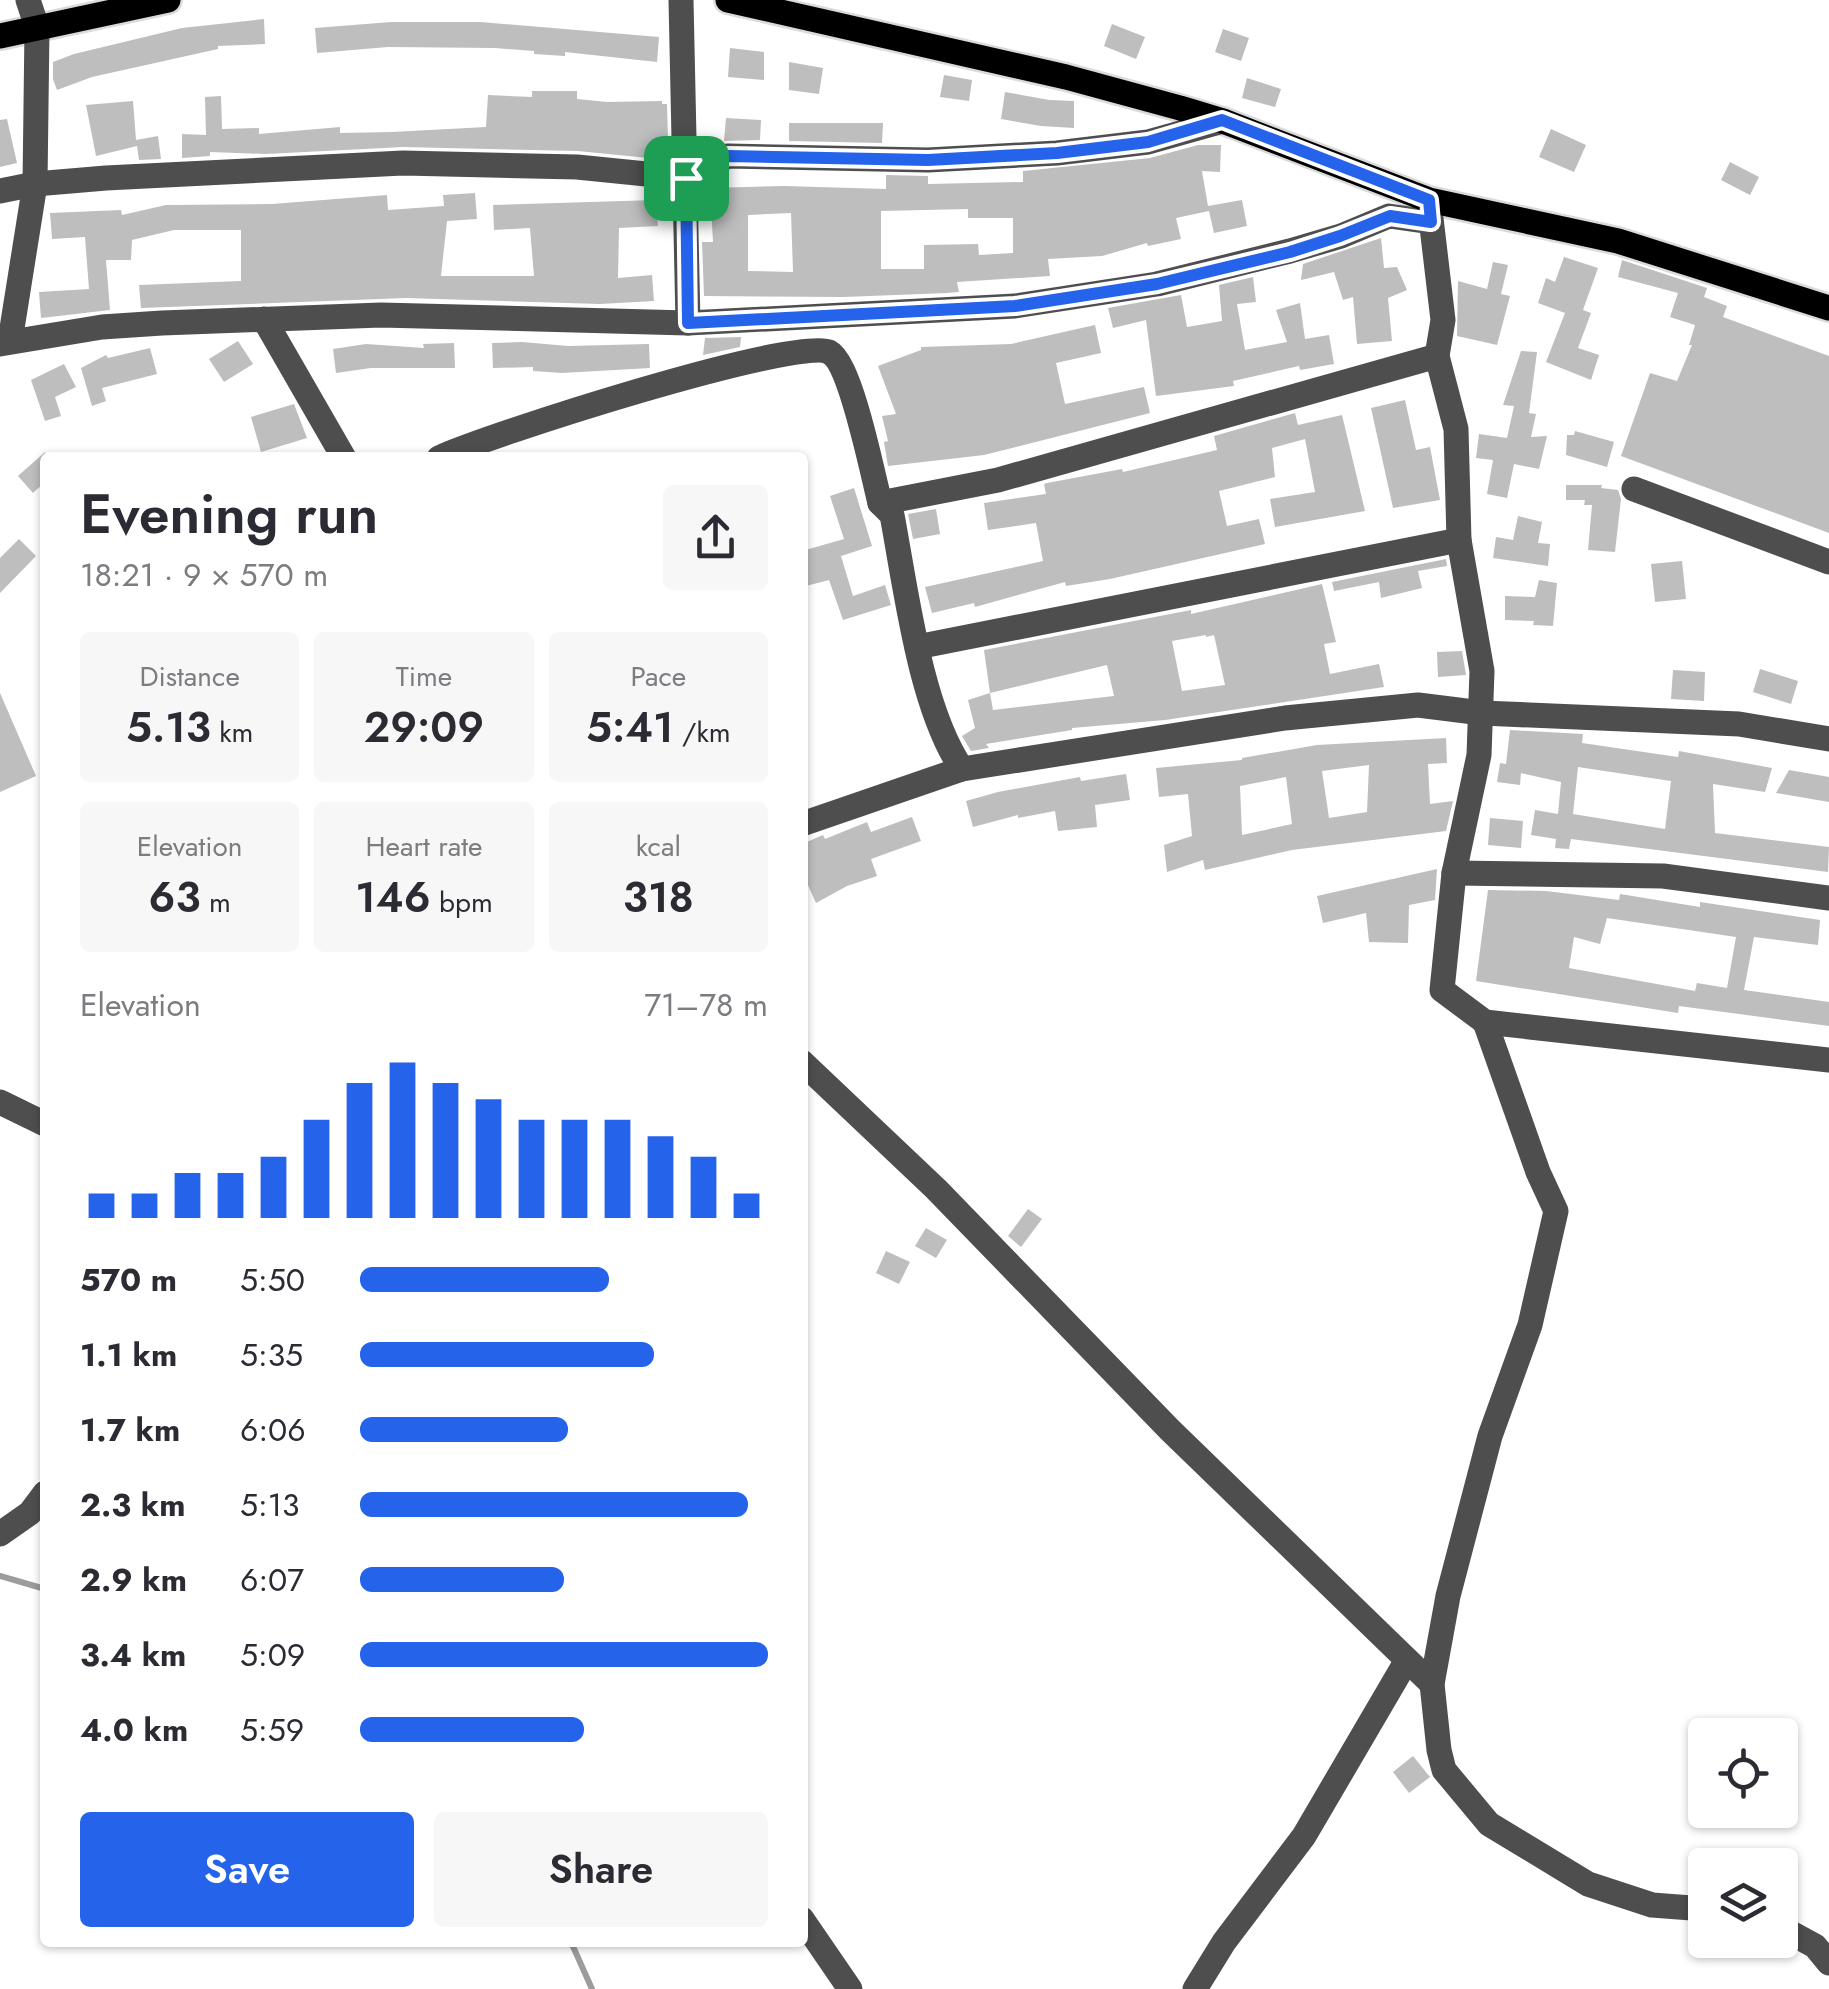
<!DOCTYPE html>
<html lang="en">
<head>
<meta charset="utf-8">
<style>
	body { margin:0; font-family:Jost,sans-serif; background:#f7f7f7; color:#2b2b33; height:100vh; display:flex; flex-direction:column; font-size:38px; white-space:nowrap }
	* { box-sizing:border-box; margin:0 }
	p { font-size:32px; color:#7c7c81 }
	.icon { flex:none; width:55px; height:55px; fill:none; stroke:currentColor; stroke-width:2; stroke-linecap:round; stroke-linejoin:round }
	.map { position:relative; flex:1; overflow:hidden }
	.drawer { position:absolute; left:40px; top:452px; width:768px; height:1495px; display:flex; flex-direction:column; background:#fff; border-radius:10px; box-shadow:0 2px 8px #0004 }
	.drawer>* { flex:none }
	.tools { position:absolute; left:1688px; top:1718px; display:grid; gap:20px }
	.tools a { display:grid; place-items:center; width:110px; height:110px; border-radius:10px; background:#fff; box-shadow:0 2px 8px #0004; font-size:50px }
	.pin { position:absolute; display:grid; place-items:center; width:85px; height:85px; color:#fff; margin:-42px; border-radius:20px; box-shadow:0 5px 15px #0006 }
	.round { display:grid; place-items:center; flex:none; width:105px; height:105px; border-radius:10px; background:#f7f7f7 }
	.headline { display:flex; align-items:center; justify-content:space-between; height:170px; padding:0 40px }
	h1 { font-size:55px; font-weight:600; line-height:75px }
	.metrics { display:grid; grid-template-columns:repeat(3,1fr); gap:15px; height:170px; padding:10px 40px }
	.metrics div { display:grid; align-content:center; border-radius:10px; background:#f7f7f7; text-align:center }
	.metrics b { font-size:42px; font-weight:600 }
	.metrics small { font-size:28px; font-weight:400 }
	.metrics p { font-size:28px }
	.chart { height:280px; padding:20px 40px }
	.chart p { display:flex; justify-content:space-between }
	.chart svg { width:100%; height:180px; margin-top:10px; stroke:#2563eb; stroke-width:6 }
	.action { display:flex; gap:20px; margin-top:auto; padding:20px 40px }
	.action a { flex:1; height:115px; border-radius:10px; background:#2563eb; color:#fff; font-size:40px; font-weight:600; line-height:115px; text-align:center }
	.action a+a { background:#f7f7f7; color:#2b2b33 }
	ul { padding:0 40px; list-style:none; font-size:32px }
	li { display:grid; grid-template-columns:160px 120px 1fr; align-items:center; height:75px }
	li i { height:25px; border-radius:12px; background:#2563eb }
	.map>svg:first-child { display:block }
</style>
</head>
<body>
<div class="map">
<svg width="1829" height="1989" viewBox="0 0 1829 1989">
	<rect width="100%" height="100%" fill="#fff"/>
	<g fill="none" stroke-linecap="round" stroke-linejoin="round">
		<g stroke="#9c9c9c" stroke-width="6">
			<path d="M0 1576 45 1589"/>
			<path d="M571 1942 592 1989"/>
		</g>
	</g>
	<g fill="#bebebe" fill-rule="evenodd">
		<path d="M264 19 265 44 218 46V49L92 77 57 90 53 79V62L74 54 182 28Z"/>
		<path d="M391 22H480L659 37 657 62 565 52V56L534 54V51L495 48 388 47 317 53 315 28Z"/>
		<path d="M1112 24 1145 37 1136 59 1104 46Z"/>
		<path d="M1223 29 1249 38 1241 61 1215 52Z"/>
		<path d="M730 48 764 52V80L728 77Z"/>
		<path d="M789 62 823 68 819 94 789 90Z"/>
		<path d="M944 75 972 80 969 101 940 97Z"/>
		<path d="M1247 78 1281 89 1275 107 1242 98Z"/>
		<path d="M532 91H577V99L607 102 662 101V104H667L668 140H657L658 159 578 151 403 147 266 154 210 152V156L182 158V134L206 135 205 97 221 96 222 129 259 128V134L340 127V133L392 132 486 127 488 95 532 97Z"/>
		<path d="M1005 92 1049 100 1074 101V128L1041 126 1001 119Z"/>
		<path d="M133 101 136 140 158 136 161 159 139 160 137 146 96 156 86 105Z"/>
		<path d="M726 118 761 120 760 140 724 141Z"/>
		<path d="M7 119 17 163 0 167V120Z"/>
		<path d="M789 123H883L882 143 789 141Z"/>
		<path d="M1551 129 1586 145 1574 172 1539 157Z"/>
		<path d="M1198 145H1221L1220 172 1202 171 1208 206 1242 200 1247 226 1214 233 1209 211 1176 218 1181 239 1148 246 1147 243 1102 256 1048 259 1050 276 957 282 959 292 947 293 844 297 704 296 702 242H713L710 188 784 186 886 189V175L928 176V184L1023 182V171L1150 158ZM968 209V218H1013V253L979 255 978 244 924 245V269H881V211ZM791 213 793 272 748 271V215Z"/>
		<path d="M1730 162 1759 177 1750 195 1721 180Z"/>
		<path d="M475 193 477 219 447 221 441 276H534L530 228 494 230 493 205 656 200 658 226 619 228 618 278 652 275 654 301 600 304 406 298 141 308 139 285 241 281V230H174L132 240 131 260H106L110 310 41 318 39 292 89 289 85 237 52 239 50 213 121 210 122 215 166 205 272 204 387 195 388 210 444 206 443 195Z"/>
		<path d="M1381 238 1384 268 1397 267 1407 290 1388 298 1392 341 1357 344 1353 297 1343 300 1334 272 1301 280 1303 264Z"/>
		<path d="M1564 257 1598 268 1583 310 1591 313 1578 348 1599 355 1591 380 1546 362 1565 313 1538 303 1546 278 1555 282Z"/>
		<path d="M1622 260 1707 288 1704 297 1727 306 1723 317 1829 356V533L1621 456 1650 373 1677 381 1692 345H1689L1695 325 1670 317 1678 293 1618 277Z"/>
		<path d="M1493 262 1508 265 1501 294 1510 296 1497 345 1457 336 1458 281 1487 289Z"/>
		<path d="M1253 277 1256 302 1237 304 1245 350 1287 342 1276 310 1300 303 1305 339 1329 335 1334 364 1300 370 1299 366 1233 381 1234 386 1156 396 1146 320 1113 328 1108 308 1181 295 1187 327 1222 321 1219 285Z"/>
		<path d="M1095 325 1101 353 1056 363 1065 404 1144 387 1150 413 984 455 888 466 884 442 888 441 882 416 896 414 878 366 921 350V347L1011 344Z"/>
		<path d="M741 337 740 347 703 355 705 338Z"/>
		<path d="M238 341 253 364 224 382 209 359Z"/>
		<path d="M522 342 568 346 649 344 650 368 562 373 533 371V367L493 368 492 343Z"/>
		<path d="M454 343 455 368H371L336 373 333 349 366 344 424 348 423 344Z"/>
		<path d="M150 348 157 374 102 388 106 401 92 406 81 368 106 355 108 358Z"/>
		<path d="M1521 351 1537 352 1529 413 1536 414 1531 437 1547 436 1539 469 1514 464 1507 498 1487 494 1493 460 1476 458 1479 434 1507 438 1514 406 1503 405Z"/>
		<path d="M64 364 76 387 55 397 61 416 45 421 31 380Z"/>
		<path d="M1405 400 1416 450 1430 447 1440 500 1393 508 1371 408Z"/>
		<path d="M294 404 307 438 261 452 251 417Z"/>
		<path d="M1295 413 1298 425 1342 415 1365 511 1275 527 1270 499 1315 492 1305 439 1272 448 1275 477 1219 491 1227 526 1259 519 1265 544 1110 579 1066 586 1065 582 975 607 974 603 932 613 925 587 1043 561 1036 523 988 530 984 503 1046 494 1044 484 1047 483 1122 469 1123 472 1217 450 1214 436Z"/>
		<path d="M1575 431 1614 442 1607 467 1566 455 1567 435H1574Z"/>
		<path d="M45 452V482L33 493 18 476Z"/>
		<path d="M1566 485H1602L1601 488 1618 490 1621 499 1615 552 1588 550 1592 505H1584L1585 500H1566Z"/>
		<path d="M854 488 872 546 841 556 853 596 885 585 891 605 843 620 829 580 802 587V551L844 539 830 496Z"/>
		<path d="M936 509 940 534 913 539 908 514Z"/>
		<path d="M1518 516 1542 522 1538 543 1550 544 1548 566 1493 558 1496 537 1513 540Z"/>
		<path d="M19 539 36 556 0 593V558Z"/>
		<path d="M1446 559 1447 566 1418 571 1422 588 1381 598 1379 582 1334 591 1332 582Z"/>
		<path d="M1682 561 1686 599 1655 602 1651 564Z"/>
		<path d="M1539 580 1557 583 1553 626 1533 625 1534 621 1505 620V596L1535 597Z"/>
		<path d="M1322 584 1336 642 1324 644 1330 674 1379 664 1384 687 1165 720 1072 728V730L986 744 989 748 971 751 962 736 975 728 968 700 990 693 984 650 1191 610V614ZM1206 635V637L1214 635 1225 685 1182 691 1172 641ZM1107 665 1114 696 993 710 990 693Z"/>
		<path d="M1462 651 1466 675 1438 677 1437 652Z"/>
		<path d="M1760 669 1798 681 1791 704 1753 692Z"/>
		<path d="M1673 670 1705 672 1704 701 1671 699Z"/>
		<path d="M0 693 36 776 0 792Z"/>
		<path d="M1510 730 1583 734 1582 743 1678 757 1679 751 1772 768 1765 792 1713 784 1715 833 1829 847 1828 872 1571 839 1569 849 1555 848 1556 839 1531 835 1535 810 1558 814 1561 782 1521 773 1520 785 1497 782 1500 763 1506 764ZM1578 767 1671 781 1665 829 1573 814Z"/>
		<path d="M1446 738 1447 763 1428 764 1430 804 1453 801 1446 831 1292 850 1205 870 1203 860 1167 872 1164 845 1192 836 1188 794 1159 797 1156 768 1242 760V758L1317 745ZM1369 765 1367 812 1329 818 1322 771ZM1286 777 1292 824 1242 835 1240 786Z"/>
		<path d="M1789 770 1829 777V802L1776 793Z"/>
		<path d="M1126 774 1130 800 1095 805 1097 827 1058 831 1055 811 1018 818V815L973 827 966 801 998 792 1080 777 1081 781Z"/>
		<path d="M912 817 921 841 871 859 877 876 847 886 816 903 802 872V844L823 835 825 839 867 822 871 832Z"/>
		<path d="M1490 818 1523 821 1521 848 1488 845Z"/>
		<path d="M1437 869 1435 900 1409 905 1408 943 1369 942 1366 913 1323 923 1317 896Z"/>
		<path d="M1488 890 1546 891 1619 900 1620 894 1700 907V902L1820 920 1818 945 1754 937 1744 990 1829 1002V1026L1679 1006 1678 1013 1476 981ZM1607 918 1736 937 1727 988 1697 983 1695 991 1569 968 1574 937 1600 944Z"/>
		<path d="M1028 1209 1042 1219 1021 1247 1008 1236Z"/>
		<path d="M926 1228 947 1240 936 1258 915 1246Z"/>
		<path d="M886 1251 910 1262 899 1284 876 1273Z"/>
		<path d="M1413 1756 1430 1777 1409 1793 1393 1772Z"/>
	</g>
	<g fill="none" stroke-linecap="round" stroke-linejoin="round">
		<defs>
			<g id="major">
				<path d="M728 0 1066 77 1180 108 1223 121 1429 200 1618 241 1829 308"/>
				<path d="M0 36 168 0"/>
			</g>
		</defs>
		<use href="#major" stroke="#dbdbdb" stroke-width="30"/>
		<g stroke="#4e4e4e" stroke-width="25">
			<path d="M681 0 688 323"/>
			<path d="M0 191 35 184 106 178 403 163 577 167 686 178 728 156 928 160 1057 153 1148 142 1223 121"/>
			<path d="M1430 210 1443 320 1437 356 1456 429 1459 540 1482 671 1479 755 1454 873 1442 990 1485 1022 1829 1060"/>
			<path d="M264 319 344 458"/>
			<path d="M10 341 35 184 37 27 28 0"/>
			<path d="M0 344 102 327 162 323 381 315 688 323 1015 306 1157 284 1290 251 1341 236 1389 216 1431 222"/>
			<path d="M439 458C485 436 797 336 829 352 851 363 873 476 880 503L892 515C906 589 920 708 962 769L1285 718 1418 705 1482 713 1739 724 1829 739"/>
			<path d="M1634 489 1829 562"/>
			<path d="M880 503 998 480 1437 356"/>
			<path d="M917 647 1459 540"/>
			<path d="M802 824 962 769"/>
			<path d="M1454 873 1663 876 1829 898"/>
			<path d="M1485 1022 1538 1172 1556 1211 1530 1325 1490 1436 1448 1596 1432 1684 1439 1750 1444 1770 1489 1824 1588 1884 1652 1905 1705 1909"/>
			<path d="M802 1062 936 1189 1170 1430 1432 1684"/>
			<path d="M0 1102 45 1124"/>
			<path d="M0 1534 30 1513 45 1493"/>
			<path d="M802 1919 850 1989"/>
			<path d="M1780 1927 1815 1946 1829 1963"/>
			<path d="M1195 1989 1224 1942 1304 1836 1407 1660"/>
		</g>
		<use href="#major" stroke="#000" stroke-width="25"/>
	</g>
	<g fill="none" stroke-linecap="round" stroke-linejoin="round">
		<defs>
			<path id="route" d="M1222 120 1429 200 1431 222 1390 216 1340 236 1290 252 1157 284 1015 306 688 323 686 178 728 156 928 160 1057 153 1148 142Z"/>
		</defs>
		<use href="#route" stroke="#fff" stroke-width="20"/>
		<use href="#route" stroke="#2563eb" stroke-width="12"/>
	</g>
</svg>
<div class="tools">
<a><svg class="icon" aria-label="locate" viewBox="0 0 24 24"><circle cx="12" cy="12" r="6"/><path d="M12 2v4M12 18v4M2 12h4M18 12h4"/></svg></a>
<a><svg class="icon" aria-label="layers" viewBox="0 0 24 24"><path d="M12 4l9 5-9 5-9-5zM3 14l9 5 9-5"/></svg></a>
</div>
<div class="pin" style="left:686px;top:178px;background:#1e9e55"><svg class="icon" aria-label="arrive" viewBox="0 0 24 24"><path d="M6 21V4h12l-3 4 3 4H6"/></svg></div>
<section class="drawer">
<div class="headline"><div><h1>Evening run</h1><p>18:21 · 9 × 570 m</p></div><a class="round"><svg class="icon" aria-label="share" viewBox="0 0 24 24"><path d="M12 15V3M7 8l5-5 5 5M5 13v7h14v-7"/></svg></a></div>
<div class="metrics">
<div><p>Distance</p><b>5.13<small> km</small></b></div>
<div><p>Time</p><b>29:09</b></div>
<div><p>Pace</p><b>5:41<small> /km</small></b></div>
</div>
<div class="metrics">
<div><p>Elevation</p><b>63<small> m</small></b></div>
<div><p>Heart rate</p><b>146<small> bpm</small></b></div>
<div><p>kcal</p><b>318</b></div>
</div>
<div class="chart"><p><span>Elevation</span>71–78 m</p>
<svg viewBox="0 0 160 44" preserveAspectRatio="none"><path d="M5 44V38M15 44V38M25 44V33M35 44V33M45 44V29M55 44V20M65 44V11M75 44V6M85 44V11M95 44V15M105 44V20M115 44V20M125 44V20M135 44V24M145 44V29M155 44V38"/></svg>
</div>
<ul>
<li><b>570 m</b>5:50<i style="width:61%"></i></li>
<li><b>1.1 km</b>5:35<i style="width:72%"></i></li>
<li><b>1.7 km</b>6:06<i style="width:51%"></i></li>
<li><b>2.3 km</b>5:13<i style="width:95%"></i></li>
<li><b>2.9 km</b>6:07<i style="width:50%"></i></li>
<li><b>3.4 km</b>5:09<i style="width:100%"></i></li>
<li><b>4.0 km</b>5:59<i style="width:55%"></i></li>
</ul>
<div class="action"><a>Save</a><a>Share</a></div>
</section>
</div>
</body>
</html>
